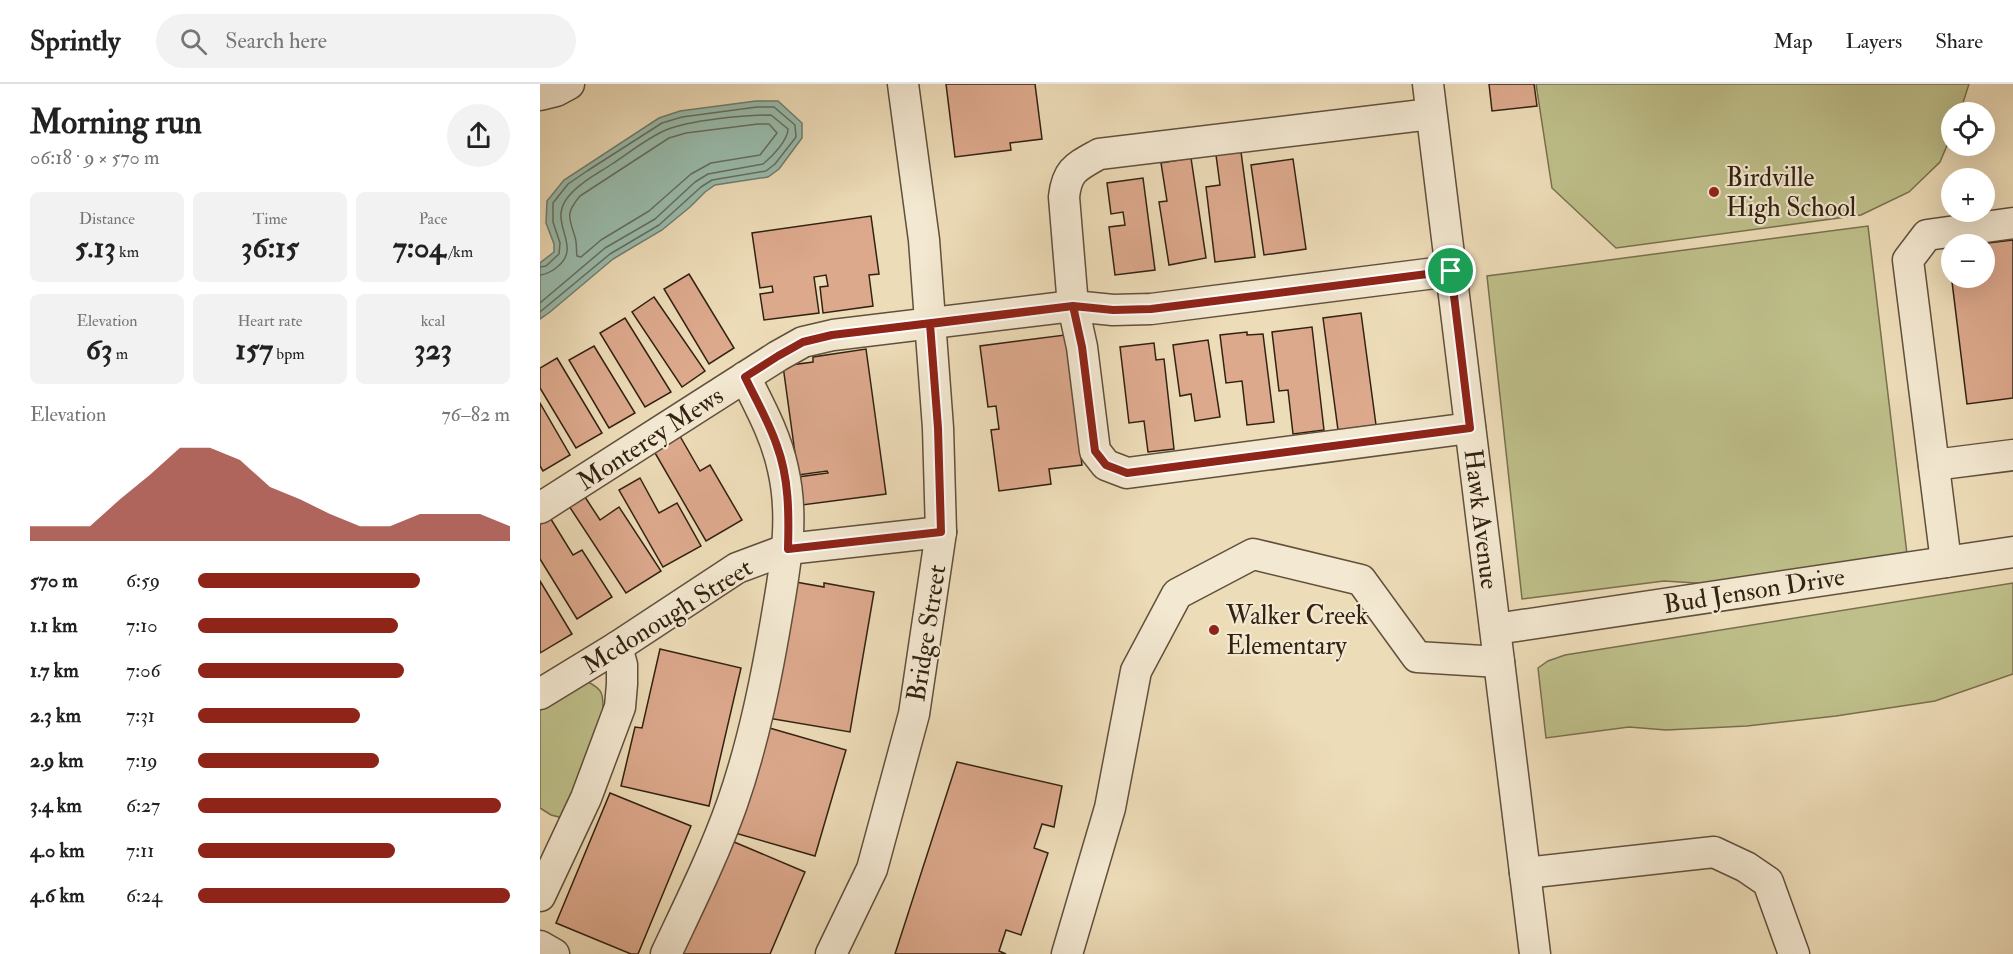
<!DOCTYPE html>
<html lang="en">
<head>
<meta charset="utf-8">
<style>
	body { margin:0; font-family:"IM FELL Double Pica",serif; background:#f2f2f2; color:#222; height:100vh; display:flex; flex-direction:column; font-size:22px; white-space:nowrap }
	* { box-sizing:border-box; margin:0 }
	p { font-size:20px; color:#767676 }
	.icon { flex:none; width:33px; height:33px; fill:none; stroke:currentColor; stroke-width:2; stroke-linecap:round; stroke-linejoin:round }
	.map { position:relative; flex:1; overflow:hidden }
	.details { display:flex; flex-direction:column; background:#fff; width:540px }
	.details>* { flex:none }
	.controls { position:absolute; left:1401px; top:18px; display:grid; gap:12px }
	.controls a { display:grid; place-items:center; width:54px; height:54px; border-radius:50%; background:#fff; box-shadow:0 6px 24px #0002; font-size:30px }
	.pin { position:absolute; display:grid; place-items:center; width:51px; height:51px; color:#fff; margin:-26px; border:3px solid #fff; border-radius:50%; box-shadow:0 2px 6px #0007 }
	.round { display:grid; place-items:center; flex:none; width:63px; height:63px; border-radius:32px; background:#f2f2f2 }
	.headline { display:flex; align-items:center; justify-content:space-between; height:102px; padding:0 30px }
	h1 { font-size:33px; font-weight:700; line-height:45px }
	.figures { display:grid; grid-template-columns:repeat(3,1fr); gap:9px; height:102px; padding:6px 30px }
	.figures div { display:grid; align-content:center; border-radius:9px; background:#f2f2f2; text-align:center }
	.figures b { font-size:30px; font-weight:700 }
	.figures small { font-size:16px; font-weight:400 }
	.figures p { font-size:16px }
	.chart { height:168px; padding:12px 30px }
	.chart p { display:flex; justify-content:space-between }
	.chart svg { width:100%; height:108px; margin-top:6px; fill:#8f2418; opacity:.7 }
	ul { padding:0 30px; list-style:none; font-size:20px }
	li { display:grid; grid-template-columns:96px 72px 1fr; align-items:center; height:45px }
	li i { height:15px; border-radius:8px; background:#8f2418 }
	header { display:flex; align-items:center; gap:36px; box-sizing:border-box; height:84px; padding:0 30px; background:#fff; border-bottom:2px solid #e0e0e0 }
	header strong { font-size:28px }
	nav { display:flex; gap:33px; margin-inline-start:auto; font-size:21px }
	.search { width:420px; height:54px; background:#f2f2f2; display:flex; align-items:center; gap:15px; box-sizing:border-box; padding:0 21px; border-radius:33px; color:#767676; font-size:22px }
	main { display:flex; flex:1; min-height:0 }
	.map>svg:first-child { display:block }
</style>
</head>
<body>
<header>
<strong>Sprintly</strong>
<div class="search"><svg class="icon" aria-label="search" viewBox="0 0 24 24"><circle cx="10" cy="10" r="6"/><path d="M15 15l6 6"/></svg>Search here</div>
<nav><a>Map</a><a>Layers</a><a>Share</a></nav>
</header>
<main>
<section class="details">
<div class="headline"><div><h1>Morning run</h1><p>06:18 · 9 × 570 m</p></div><a class="round"><svg class="icon" aria-label="share" viewBox="0 0 24 24"><path d="M12 15V3M7 8l5-5 5 5M5 13v7h14v-7"/></svg></a></div>
<div class="figures">
<div><p>Distance</p><b>5.13<small> km</small></b></div>
<div><p>Time</p><b>36:15</b></div>
<div><p>Pace</p><b>7:04<small> /km</small></b></div>
</div>
<div class="figures">
<div><p>Elevation</p><b>63<small> m</small></b></div>
<div><p>Heart rate</p><b>157<small> bpm</small></b></div>
<div><p>kcal</p><b>323</b></div>
</div>
<div class="chart"><p><span>Elevation</span>76–82 m</p>
<svg viewBox="0 0 160 44" preserveAspectRatio="none"><path d="M0 44V38L10 38L20 38L30 27L40 17L50 6L60 6L70 11L80 22L90 27L100 33L110 38L120 38L130 33L140 33L150 33L160 38V44z"/></svg>
</div>
<ul>
<li><b>570 m</b>6:59<i style="width:71%"></i></li>
<li><b>1.1 km</b>7:10<i style="width:64%"></i></li>
<li><b>1.7 km</b>7:06<i style="width:66%"></i></li>
<li><b>2.3 km</b>7:31<i style="width:52%"></i></li>
<li><b>2.9 km</b>7:19<i style="width:58%"></i></li>
<li><b>3.4 km</b>6:27<i style="width:97%"></i></li>
<li><b>4.0 km</b>7:11<i style="width:63%"></i></li>
<li><b>4.6 km</b>6:24<i style="width:100%"></i></li>
</ul>
</section>
<div class="map">
<svg width="1473" height="870" viewBox="0 0 1473 870">
	<rect width="100%" height="100%" fill="#eddcb8"/>
	<filter id="stains"><feTurbulence type="fractalNoise" baseFrequency=".00333" numOctaves="4"/><feColorMatrix values="0 0 0 0 .2 0 0 0 0 .09 0 0 0 0 .02 0 0 0 .5 -.17"/></filter>
	<radialGradient id="worn" r=".72"><stop offset=".6" stop-color="#630" stop-opacity="0"/><stop offset="1" stop-color="#630" stop-opacity=".3"/></radialGradient>
	<g fill="#bebf8a" stroke="#78704e" stroke-width="1.5">
		<path d="M996 0H1429L1420 28H1412L1411 52 1400 78 1369 108 1321 131 1076 164 1012 104Z"/>
		<path d="M1328 142 1367 470 1188 501 1124 497 982 515 947 192Z"/>
		<path d="M1473 499V590L1395 617 1296 632 1207 642 1126 646 1089 643 1006 654 998 584 1008 577 1025 571Z"/>
		<path d="M48 598C64 606 63 611 63 628L23 734 11 731 0 724V622Z"/>
	</g>
	<path fill="#99bcad" stroke="#707e6f" stroke-width="1.5" d="M216 17H238L262 39V54L239 85 228 93 175 101 165 108 150 123 122 146 73 175 10 228 0 235V179L14 168V160L6 139 7 117 24 96 119 34 140 27Z"/>
	<g fill="none" stroke-linecap="round" stroke-linejoin="round">
		<g stroke="#666f60" stroke-width="1.5">
			<path d="M218 40H229L237 49 220 71 171 79 151 90 109 127 61 156 41 173 37 172C36 166 37 159 35 153 29 133 25 130 40 112L129 54 146 49Z"/>
			<path d="M0 183 6 182 19 170 20 159 13 138V119L28 100 47 87 122 39 142 33 217 23H234L255 41 256 53 235 80 226 87 172 96 161 103 119 141 70 170 0 228"/>
			<path d="M0 191C7 190 11 188 16 184 45 162 6 140 28 113 39 99 57 90 72 80 89 69 107 54 126 46 150 36 204 31 231 31L248 45C248 56 232 73 223 80L168 90 155 98 115 135 65 164 0 219"/>
		</g>
	</g>
	<g fill="#dda98d" stroke="#322212" stroke-width="1.5">
		<path d="M406 0H495L502 55 470 59 471 66 415 73Z"/>
		<path d="M949 0H994L997 22 952 27Z"/>
		<path d="M701 68 715 173 675 178 666 103 680 101 676 71Z"/>
		<path d="M651 74 666 174 629 181 619 118 627 117 621 79Z"/>
		<path d="M753 75 766 165 724 171 711 81Z"/>
		<path d="M603 94 615 186 575 191 569 143 585 141 583 128 571 130 567 99Z"/>
		<path d="M331 132 339 190 329 191 333 222 283 229 280 203 288 202 286 191 274 193 279 229 224 236 220 210 233 208 232 202 220 204 212 149Z"/>
		<path d="M1473 156V314L1427 320 1408 165 1412 164V194H1444V160H1440Z"/>
		<path d="M149 190 194 264 169 280 124 205Z"/>
		<path d="M114 213 165 287 142 303 92 228Z"/>
		<path d="M821 229 836 341 798 346 783 234Z"/>
		<path d="M85 234 131 308 105 323 60 249Z"/>
		<path d="M772 243 784 346 753 350 748 306 739 307 732 248Z"/>
		<path d="M707 248V251L723 250 734 338 707 341 702 297 686 299 680 251Z"/>
		<path d="M525 251 542 381 509 385 511 400 459 407 451 346 459 345 456 322 448 323 440 262Z"/>
		<path d="M668 256 680 333 655 337 651 310 640 312 633 261Z"/>
		<path d="M614 259 616 276 624 275 634 365 608 368 604 337 589 339 580 263Z"/>
		<path d="M54 262 95 329 69 344 29 276Z"/>
		<path d="M326 265 346 410 262 421 258 393 288 389 287 387 258 391 243 282 273 278V273Z"/>
		<path d="M17 274 62 349 36 364 0 304V284Z"/>
		<path d="M0 319 30 371 3 387 0 382Z"/>
		<path d="M137 347 160 387 170 381 202 436 166 457 111 362Z"/>
		<path d="M100 394 119 429 137 419 161 462 123 483 79 406Z"/>
		<path d="M45 413 60 436 79 423 121 487 86 509 29 422Z"/>
		<path d="M9 432 33 471 42 466 72 513 37 535 0 475V438Z"/>
		<path d="M0 497 32 550 0 569Z"/>
		<path d="M250 497 284 503V499L334 508 310 648 222 633Z"/>
		<path d="M120 565 201 584 169 722 81 702 95 643 102 644Z"/>
		<path d="M226 643 306 666 275 772 195 749Z"/>
		<path d="M417 678 522 702 514 743 502 740 494 764 508 769 481 851 466 846 459 867 466 870H355Z"/>
		<path d="M70 709 151 742 98 870H91L16 839Z"/>
		<path d="M187 755 265 788 230 870H138Z"/>
	</g>
	<g fill="none" stroke-linecap="round" stroke-linejoin="round">
		<defs>
			<g id="minor">
				<path d="M888 0 995 870"/>
				<path d="M0 11 16 7 29 0"/>
				<path d="M891 30 559 70C536 83 527 86 524 113L533 222 542 263 555 367 566 381 587 389 930 344"/>
				<path d="M1394 381 1473 371"/>
				<path d="M0 424 238 272 263 258 293 251 533 222 573 226 611 225 911 187"/>
				<path d="M1406 478 1368 176 1387 151 1473 139"/>
				<path d="M956 545 1473 468"/>
				<path d="M0 610 77 563 197 484 248 465 401 448"/>
				<path d="M985 789 1174 768 1206 783 1228 798 1254 870"/>
				<path d="M0 812 46 714 80 623 82 600V581L77 563"/>
				<path d="M0 862 14 870"/>
				<path d="M126 870C149 821 174 771 192 720 214 657 227 591 238 525 246 478 254 433 243 385 236 352 220 323 205 293"/>
				<path d="M291 870 332 785 374 630 401 448 398 344 384 156 363 0"/>
				<path d="M527 870 570 724 596 587 637 510 713 470 821 496 877 573 959 578"/>
			</g>
		</defs>
		<use href="#minor" stroke="#61503c" stroke-width="33"/>
		<use href="#minor" stroke="#f3e8d1" stroke-width="30"/>
	</g>
	<g fill="none" stroke-linecap="round" stroke-linejoin="round">
		<defs>
			<path id="route" d="M911 187 611 225 573 226 533 222 390 240 398 344 401 448 248 465C249 430 249 394 237 362 229 338 216 316 205 293L238 272 263 258 292 251 533 222 542 263 555 367 566 381 587 389 930 344 911 187"/>
		</defs>
		<use href="#route" stroke="#fff" stroke-width="12"/>
		<use href="#route" stroke="#8f2418" stroke-width="8"/>
	</g>
	<g fill="#8f2418" stroke="#f3e8d1" stroke-width="2">
		<circle cx="1174" cy="108" r="6"/>
		<circle cx="674" cy="546" r="6"/>
	</g>
	<g text-anchor="middle" stroke-width="4.5" stroke-linejoin="round" paint-order="stroke">
		<g font-size="26" fill="#322212" stroke="#f3e8d1" text-anchor="start">
			<text x="1186" y="102">Birdville<tspan x="1186" dy="30">High School</tspan></text>
			<text x="686" y="540">Walker Creek<tspan x="686" dy="30">Elementary</tspan></text>
		</g>
		<g font-size="26" fill="#322212" stroke="#f3e8d1">
			<text transform="translate(110 354) rotate(-33)" y="9">Monterey Mews</text>
			<text transform="translate(942 435) rotate(83)" y="9">Hawk Avenue</text>
			<text transform="translate(1214 506) rotate(-9)" y="9">Bud Jenson Drive</text>
			<text transform="translate(127 532) rotate(-32)" y="9">Mcdonough Street</text>
			<text transform="translate(386 549) rotate(-81)" y="9">Bridge Street</text>
		</g>
	</g>
	<rect width="100%" height="100%" filter="url(#stains)"/>
	<rect width="100%" height="100%" fill="url(#worn)"/>
</svg>
<div class="controls">
<a><svg class="icon" aria-label="locate" viewBox="0 0 24 24"><circle cx="12" cy="12" r="6"/><path d="M12 2v4M12 18v4M2 12h4M18 12h4"/></svg></a>
<a>+</a>
<a>−</a>
</div>
<div class="pin" style="left:911px;top:187px;background:#1e9e55"><svg class="icon" aria-label="arrive" viewBox="0 0 24 24"><path d="M6 21V4h12l-3 4 3 4H6"/></svg></div>
</div>
</main>
</body>
</html>
